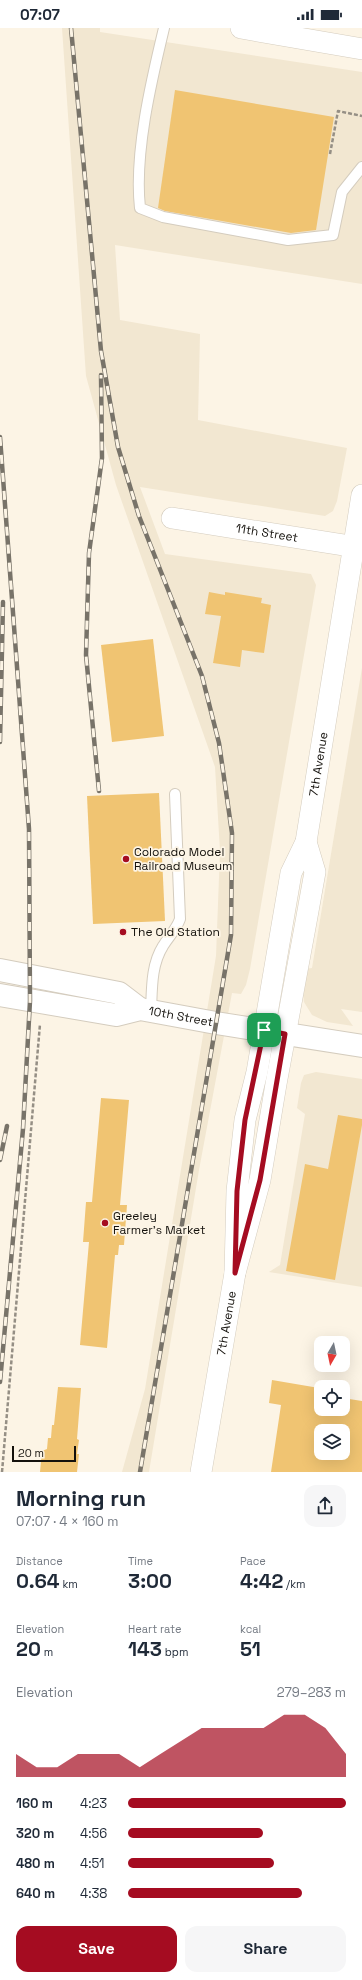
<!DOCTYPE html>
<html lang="en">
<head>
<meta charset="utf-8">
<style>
	body { margin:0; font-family:"Space Grotesk",sans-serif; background:#f6f6f7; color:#1f2937; height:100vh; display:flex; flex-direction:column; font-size:15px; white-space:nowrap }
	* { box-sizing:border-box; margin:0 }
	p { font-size:13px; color:#747a83 }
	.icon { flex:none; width:22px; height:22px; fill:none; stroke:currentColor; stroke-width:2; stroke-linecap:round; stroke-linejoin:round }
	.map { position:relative; height:1444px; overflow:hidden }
	.panel { display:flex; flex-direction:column; background:#fff; flex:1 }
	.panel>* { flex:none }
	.needle { width:26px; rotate:189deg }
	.buttons { position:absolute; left:314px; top:1308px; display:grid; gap:8px }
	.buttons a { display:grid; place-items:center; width:36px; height:36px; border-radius:8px; background:#fff; box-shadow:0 4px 16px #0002; font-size:20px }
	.scale { position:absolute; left:12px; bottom:10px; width:64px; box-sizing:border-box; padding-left:4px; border:2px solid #14110c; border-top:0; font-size:11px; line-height:14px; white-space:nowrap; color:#14110c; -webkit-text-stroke:3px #fcf4e5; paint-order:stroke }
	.pin { position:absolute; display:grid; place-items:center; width:34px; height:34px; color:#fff; margin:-17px; border-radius:8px; box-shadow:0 2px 6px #0006 }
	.round { display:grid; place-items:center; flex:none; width:42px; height:42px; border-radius:12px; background:#f6f6f7 }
	.head { display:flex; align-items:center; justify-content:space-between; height:68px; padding:0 16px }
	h1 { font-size:22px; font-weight:700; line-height:30px }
	.figures { display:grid; grid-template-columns:repeat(3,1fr); gap:6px; height:68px; padding:4px 16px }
	.figures div { display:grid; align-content:center }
	.figures b { font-size:20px; font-weight:700 }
	.figures small { font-size:11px; font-weight:400 }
	.figures p { font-size:11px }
	.chart { height:112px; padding:8px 16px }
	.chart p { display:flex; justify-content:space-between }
	.chart svg { width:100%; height:72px; margin-top:4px; fill:#a50c21; opacity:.7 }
	.button { display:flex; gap:8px; margin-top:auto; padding:8px 16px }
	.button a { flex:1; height:46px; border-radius:12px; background:#a50c21; color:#fff; font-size:16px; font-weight:700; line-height:46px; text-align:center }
	.button a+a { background:#f6f6f7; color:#1f2937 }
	ul { padding:0 16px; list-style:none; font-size:13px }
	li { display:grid; grid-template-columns:64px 48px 1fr; align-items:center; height:30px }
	li i { height:10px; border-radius:5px; background:#a50c21 }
	.status { display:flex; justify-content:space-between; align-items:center; height:28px; padding:0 20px; background:#fff; direction:ltr }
	.status svg { height:11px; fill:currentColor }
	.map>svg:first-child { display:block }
</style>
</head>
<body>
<div class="status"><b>07:07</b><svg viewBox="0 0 49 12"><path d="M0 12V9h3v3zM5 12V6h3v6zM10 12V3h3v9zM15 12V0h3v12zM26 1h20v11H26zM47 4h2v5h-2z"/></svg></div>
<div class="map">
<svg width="362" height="1444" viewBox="0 0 362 1444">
	<rect width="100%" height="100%" fill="#fcf4e5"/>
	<g fill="#f2e7d1">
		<path d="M62 0H100V4L362 44V256L115 217 120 292 200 306 198 392 347 420 337 473 333 483 325 488 140 459 165 526 311 546 316 557 250 941 246 957 241 966 232 965 199 1142 149 1444H122L145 1361 216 928 220 823 215 739 116 457 86 348Z"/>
		<path d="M362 640V984L341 981 353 998 327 994 312 987 304 974 303 965 305 941 312 940Z"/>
		<path d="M316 1044 362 1051V1259L269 1244 280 1237 305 1086 297 1080 301 1055 304 1047Z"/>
	</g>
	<g fill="#f0c472" fill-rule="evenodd">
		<path d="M175 62 334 89 316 202 291 205 165 183 158 180Z"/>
		<path d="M209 564 225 567V564L262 570 261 575 271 577 264 625 242 622 240 639 213 635 221 588 205 586Z"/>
		<path d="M153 611 164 708 112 714 101 617Z"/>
		<path d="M159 765 165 893 93 896 87 768Z"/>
		<path d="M101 1070 129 1072 120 1177H127L124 1217H119L118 1227H115L107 1320 80 1317 89 1214H83L86 1174H92Z"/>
		<path d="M338 1087 362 1091V1097L335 1252 286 1243 305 1136 328 1141Z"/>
		<path d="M272 1352 319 1360 318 1366H321V1381H343V1370L362 1373V1444H271L281 1377 269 1375ZM321 1403H343V1425H321Z"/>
		<path d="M58 1359 81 1360 77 1411 79 1412 77 1426H79L77 1444H40L42 1423 47 1421 48 1410H51L52 1397H54Z"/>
	</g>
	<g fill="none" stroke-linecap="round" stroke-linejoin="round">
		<defs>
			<g id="lane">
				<path d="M164 0C151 54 134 126 140 180L163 189 288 212 333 207 342 164 362 139"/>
				<path d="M151 983C152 961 151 937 163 918 169 908 176 902 180 891L175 766"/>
			</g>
			<g id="street">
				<path d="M241 0 362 21"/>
				<path id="s1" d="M172 490 362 520"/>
				<path id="s2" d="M235 1245 237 1163 245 1092 257 1044 291 845 306 814 362 467"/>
				<path id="s3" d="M201 1444 235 1245 260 1152 276 1056 306 894 315 844 306 814"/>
			</g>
			<g id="secondary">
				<path d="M0 942 119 965 140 981"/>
				<path id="s4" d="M0 967 116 987 140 981 216 995 362 1018"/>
			</g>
		</defs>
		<use href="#lane" stroke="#d4ccbe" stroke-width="12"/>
		<use href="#street" stroke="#d4ccbe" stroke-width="22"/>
		<use href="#secondary" stroke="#d4ccbe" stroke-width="24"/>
		<g stroke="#958f85" stroke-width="2.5" stroke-dasharray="4 2" stroke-linecap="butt">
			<path d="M330 126 338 83 362 88"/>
			<path d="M2 1444 40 996"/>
		</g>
		<use href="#lane" stroke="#fff" stroke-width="10"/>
		<use href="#street" stroke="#fff" stroke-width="21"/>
		<use href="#secondary" stroke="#fff" stroke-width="22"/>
		<defs>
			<g id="rail">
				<path d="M71 0 101 323 118 419 139 488 202 648 219 715 232 805 231 907 140 1444"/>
				<path d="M0 409 29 801 30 973 23 1101 0 1354"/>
				<path d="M0 714 3 574"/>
				<path d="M99 763 86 627 89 525 102 430 101 347"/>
				<path d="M0 1132 7 1098"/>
			</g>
		</defs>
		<use href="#rail" stroke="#787369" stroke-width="4.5"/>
		<use href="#rail" stroke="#fcf4e5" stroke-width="3" stroke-dasharray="9" stroke-linecap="butt"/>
	</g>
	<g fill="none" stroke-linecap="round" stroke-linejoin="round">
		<defs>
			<path id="route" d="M264 1002 285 1006 260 1152 235 1245 237 1163 245 1092Z"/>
		</defs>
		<use href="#route" stroke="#fff" stroke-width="8"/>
		<use href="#route" stroke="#a50c21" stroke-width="5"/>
	</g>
	<g fill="#a50c21" stroke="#fcf4e5" stroke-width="1.5">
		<circle cx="126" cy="831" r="4"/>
		<circle cx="123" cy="904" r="4"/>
		<circle cx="105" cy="1195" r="4"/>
	</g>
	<g text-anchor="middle" stroke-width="3.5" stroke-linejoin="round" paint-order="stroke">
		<g font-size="12" fill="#14110c" stroke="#fcf4e5">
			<text dy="4" stroke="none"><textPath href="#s1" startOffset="96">11th Street</textPath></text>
			<text dy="4" stroke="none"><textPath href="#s2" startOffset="518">7th Avenue</textPath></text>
			<text dy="4" stroke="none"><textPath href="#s4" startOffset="184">10th Street</textPath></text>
			<text dy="4" stroke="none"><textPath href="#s3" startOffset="151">7th Avenue</textPath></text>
		</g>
		<g font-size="12" fill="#14110c" stroke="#fcf4e5" text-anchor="start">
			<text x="134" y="828">Colorado Model<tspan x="134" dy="14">Railroad Museum</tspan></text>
			<text x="131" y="908">The Old Station</text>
			<text x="113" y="1192">Greeley<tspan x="113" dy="14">Farmer's Market</tspan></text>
		</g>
	</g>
</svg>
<div class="buttons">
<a><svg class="needle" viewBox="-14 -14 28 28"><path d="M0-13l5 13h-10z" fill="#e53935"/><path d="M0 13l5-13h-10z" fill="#747a83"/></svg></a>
<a><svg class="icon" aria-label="locate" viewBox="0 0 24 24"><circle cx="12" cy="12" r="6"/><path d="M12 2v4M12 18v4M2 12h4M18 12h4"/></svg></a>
<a><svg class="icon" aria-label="layers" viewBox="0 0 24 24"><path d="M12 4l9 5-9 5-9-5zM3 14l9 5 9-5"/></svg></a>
</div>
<div class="scale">20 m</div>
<div class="pin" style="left:264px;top:1002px;background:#1e9e55"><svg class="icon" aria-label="arrive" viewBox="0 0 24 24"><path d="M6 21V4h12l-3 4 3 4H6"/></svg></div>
</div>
<section class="panel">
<div class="head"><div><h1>Morning run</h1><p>07:07 · 4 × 160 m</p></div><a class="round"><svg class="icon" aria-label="share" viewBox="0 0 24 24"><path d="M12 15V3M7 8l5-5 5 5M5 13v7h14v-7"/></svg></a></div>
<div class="figures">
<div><p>Distance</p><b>0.64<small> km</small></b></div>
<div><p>Time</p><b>3:00</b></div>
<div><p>Pace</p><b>4:42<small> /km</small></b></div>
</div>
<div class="figures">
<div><p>Elevation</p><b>20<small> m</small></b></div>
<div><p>Heart rate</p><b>143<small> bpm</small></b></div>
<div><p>kcal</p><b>51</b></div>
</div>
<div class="chart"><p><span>Elevation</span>279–283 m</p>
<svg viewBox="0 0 160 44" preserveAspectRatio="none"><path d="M0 44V30L10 38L20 38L30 30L40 30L50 30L60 38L70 30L80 22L90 14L100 14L110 14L120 14L130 6L140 6L150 14L160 30V44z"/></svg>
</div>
<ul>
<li><b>160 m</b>4:23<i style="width:100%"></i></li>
<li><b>320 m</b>4:56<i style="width:62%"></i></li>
<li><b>480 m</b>4:51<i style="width:67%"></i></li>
<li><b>640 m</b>4:38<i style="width:80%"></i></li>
</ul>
<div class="button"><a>Save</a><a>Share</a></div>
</section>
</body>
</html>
